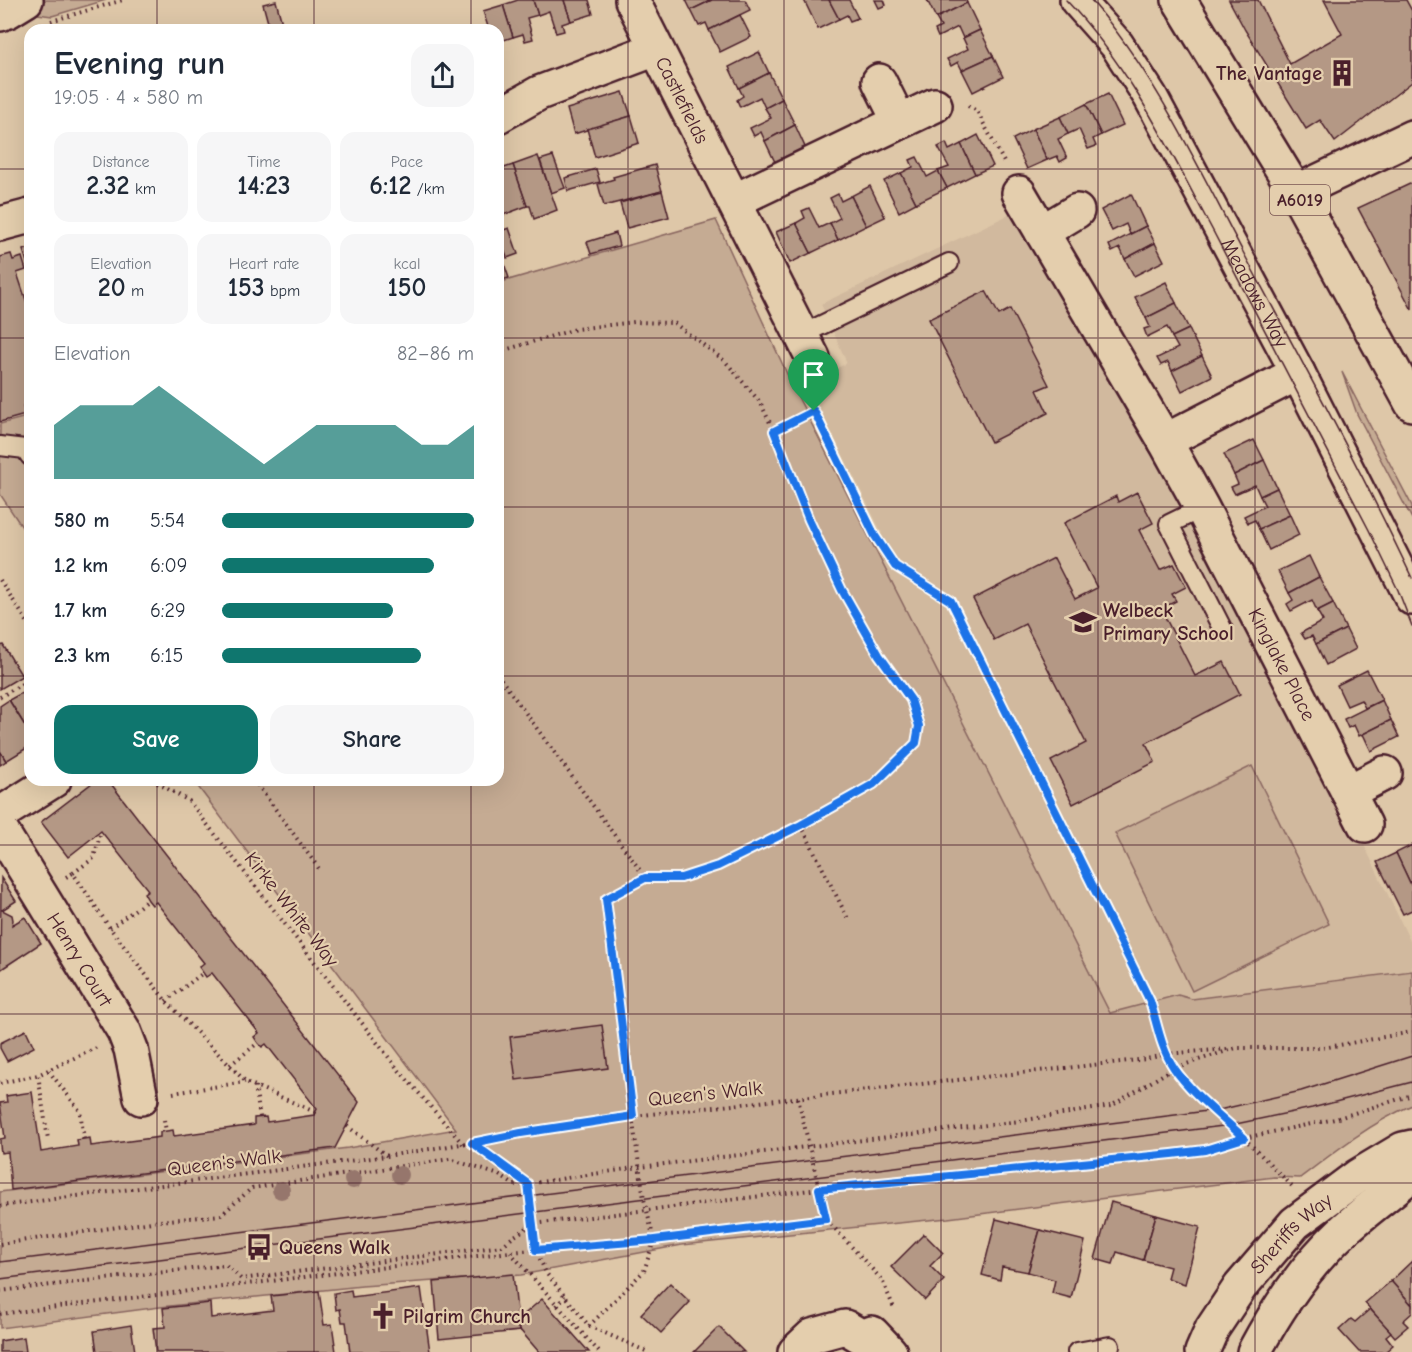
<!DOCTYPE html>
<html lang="en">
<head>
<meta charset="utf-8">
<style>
	body { margin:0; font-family:"Comic Neue",sans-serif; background:#f6f6f7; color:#1f2937; height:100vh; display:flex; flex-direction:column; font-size:22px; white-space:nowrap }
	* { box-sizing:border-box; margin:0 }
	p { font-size:20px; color:#747a83 }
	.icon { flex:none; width:33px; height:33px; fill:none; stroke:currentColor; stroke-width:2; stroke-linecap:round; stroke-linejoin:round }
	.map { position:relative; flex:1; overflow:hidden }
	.side { position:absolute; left:24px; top:24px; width:480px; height:762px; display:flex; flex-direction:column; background:#fff; border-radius:18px; box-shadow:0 6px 24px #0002 }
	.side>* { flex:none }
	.pin { position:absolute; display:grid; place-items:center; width:51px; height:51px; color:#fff; margin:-62px -26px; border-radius:50% 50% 50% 0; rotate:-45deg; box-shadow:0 0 6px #0007 }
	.pin .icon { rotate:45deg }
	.round { display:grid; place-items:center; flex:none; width:63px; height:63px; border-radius:18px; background:#f6f6f7 }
	.overview { display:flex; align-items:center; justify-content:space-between; height:102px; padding:0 30px }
	h1 { font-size:33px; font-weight:700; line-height:45px }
	.metrics { display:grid; grid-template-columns:repeat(3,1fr); gap:9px; height:102px; padding:6px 30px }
	.metrics div { display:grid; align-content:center; border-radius:15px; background:#f6f6f7; text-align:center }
	.metrics b { font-size:26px; font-weight:700 }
	.metrics small { font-size:16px; font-weight:400 }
	.metrics p { font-size:16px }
	.chart { height:168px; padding:12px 30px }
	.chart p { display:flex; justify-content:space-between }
	.chart svg { width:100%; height:108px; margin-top:6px; fill:#0f766e; opacity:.7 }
	.button { display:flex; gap:12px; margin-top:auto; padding:12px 30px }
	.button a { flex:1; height:69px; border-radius:18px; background:#0f766e; color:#fff; font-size:24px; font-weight:700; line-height:69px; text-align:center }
	.button a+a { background:#f6f6f7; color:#1f2937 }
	ul { padding:0 30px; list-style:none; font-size:20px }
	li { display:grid; grid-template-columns:96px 72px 1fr; align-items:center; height:45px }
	li i { height:15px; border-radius:8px; background:#0f766e }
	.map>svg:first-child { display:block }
</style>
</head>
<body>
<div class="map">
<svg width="1412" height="1352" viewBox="0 0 1412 1352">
	<rect width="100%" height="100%" fill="#dec7a8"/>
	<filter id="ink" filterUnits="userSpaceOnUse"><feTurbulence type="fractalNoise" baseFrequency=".0167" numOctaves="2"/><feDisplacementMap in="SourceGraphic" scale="12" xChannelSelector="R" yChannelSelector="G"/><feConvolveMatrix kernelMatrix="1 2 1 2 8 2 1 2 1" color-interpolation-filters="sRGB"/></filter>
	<g filter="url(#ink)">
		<path fill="#d1b99e" d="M1021 209 1297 705 1412 945V971L1192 999 1178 995 1150 1001 1110 1013 870 539 882 533 807 383 847 363 821 304Z"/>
		<g fill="#c5ab93" stroke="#88655f" stroke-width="1.5">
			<path d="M45 0H106L52 16 30 13Z"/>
			<path d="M716 220 794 389 1110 1013 1178 995 1192 999 1412 971V1105C1371 1123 1335 1151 1300 1178L1274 1177 948 1218 682 1245 521 1275 362 1286 160 1307 0 1328V1192L348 1148 456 1129 193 780H498V283Z"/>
			<path d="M1342 372 1412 506V519L1357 414Z"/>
			<path d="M30 416V539L0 494V424Z"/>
			<path d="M1252 766 1329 924 1192 991 1115 833Z"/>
		</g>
		<g fill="#b49885" stroke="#4a1f2b" stroke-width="1.5">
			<path d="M518 0H533L538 15 527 18 533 39 525 41 523 34 513 37 503 5Z"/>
			<path d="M533 0H564L571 21 562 24 564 31 556 33 549 11 538 15Z"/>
			<path d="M564 0H589L593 14 571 21Z"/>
			<path d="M686 0H712L691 10Z"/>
			<path d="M712 0H745L750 10 709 30 706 23 699 26 691 10Z"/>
			<path d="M804 0H829L839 19 818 29Z"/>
			<path d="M829 0H849L858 18 850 21 847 15 839 19Z"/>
			<path d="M875 0H884L886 5 879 8Z"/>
			<path d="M927 0H966L967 3 936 18Z"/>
			<path d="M1229 0H1258L1290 64 1342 34 1324 0H1406L1412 11V82L1335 142 1320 120 1306 129 1245 30Z"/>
			<path d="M276 1 283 27 270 30 263 4Z"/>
			<path d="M967 3 980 30 963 38 958 27 938 37 935 30 941 27 936 18Z"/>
			<path d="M503 5 513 37 498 42V30H489L483 11Z"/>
			<path d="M740 15 751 37 720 52 709 30Z"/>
			<path d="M980 30 993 56 962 70 958 62 951 66 947 59 968 49 963 38Z"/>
			<path d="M759 52 769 73 739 88 729 67Z"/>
			<path d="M993 56 1003 77 973 92 962 70Z"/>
			<path d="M769 73 782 99 765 108 760 97 740 107 737 100 743 96 739 88Z"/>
			<path d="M623 92 631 116 574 134 567 109Z"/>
			<path d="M1108 94 1123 125 1101 135 1086 104Z"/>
			<path d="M782 99 795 125 765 141 761 132 754 136 750 128 771 118 765 108Z"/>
			<path d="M1086 104 1101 135 1093 139 1096 146 1088 149 1079 129 1068 134 1060 117Z"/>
			<path d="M631 116 639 143 595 157 587 129Z"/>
			<path d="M1060 117 1068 134 1058 139 1067 158 1060 162 1057 156 1047 160 1033 129Z"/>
			<path d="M795 125 805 147 775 162 765 141Z"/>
			<path d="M1033 129 1047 160 1027 169 1013 139Z"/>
			<path d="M978 135 993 166 975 174 961 144Z"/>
			<path d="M946 143 949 150 961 144 975 174 947 188 938 171 949 167 938 147Z"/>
			<path d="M538 156 557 210 534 219 530 206H527L513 165Z"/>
			<path d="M553 156 565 188 551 193 540 160Z"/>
			<path d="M917 157 927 177 938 171 947 188 916 203 901 173 913 167 910 160Z"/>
			<path d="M513 165 527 206 503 215 498 202V170Z"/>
			<path d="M655 165 662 191 604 206 598 184 614 179 613 177Z"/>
			<path d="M596 169 600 182 568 191 565 178Z"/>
			<path d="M901 173 916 203 899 212 884 181Z"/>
			<path d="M1412 183V310L1358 208Z"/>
			<path d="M870 186 885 217 866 226 851 196Z"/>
			<path d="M662 191 669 217 627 228 620 203Z"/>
			<path d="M838 194 841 201 851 196 866 226 838 240 830 223 840 218 830 198Z"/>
			<path d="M1131 194 1146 226 1130 234 1126 224 1112 231 1101 210Z"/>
			<path d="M809 208 819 228 830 223 838 240 811 253 796 223 805 218 802 211Z"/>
			<path d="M796 223 811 253 790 263 776 232Z"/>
			<path d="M1146 226 1155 243 1125 259 1120 248 1112 252 1109 245Z"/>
			<path d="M509 228 518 254 507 258 498 232Z"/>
			<path d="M616 233 619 246 591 254 587 242Z"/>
			<path d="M1155 243 1164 261 1134 276 1125 259Z"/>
			<path d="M30 248V272L23 250Z"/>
			<path d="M498 252H500L509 278 498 281Z"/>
			<path d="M11 254 13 260 22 257 26 270 17 273 30 312V403L23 406 25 415 0 422V257Z"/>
			<path d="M1166 282 1176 303 1146 318 1135 297Z"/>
			<path d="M986 291 999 315 1010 309 1049 385 1037 390 1048 413 991 442 929 319Z"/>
			<path d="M1176 303 1189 329 1172 337 1167 327 1147 337 1144 329 1150 327 1146 318Z"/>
			<path d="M1189 329 1202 356 1172 371 1168 362 1161 365 1157 358 1178 348 1172 337Z"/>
			<path d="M1202 356 1212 376 1182 391 1172 371Z"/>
			<path d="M1254 440 1264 460 1234 475 1224 454Z"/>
			<path d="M1264 460 1277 488 1260 496 1255 485 1235 494 1231 487 1238 484 1234 475Z"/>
			<path d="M1277 488 1290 515 1259 529 1255 520 1248 523 1244 516 1265 506 1260 496Z"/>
			<path d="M1137 492 1153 523 1139 530 1160 570 1174 564 1186 587 1172 594 1176 601 1161 609 1195 676 1224 662 1240 694 1146 743 1155 762 1073 804 1051 761 1086 743 1025 624 994 640 973 599 1054 558 1075 599 1097 588 1064 523 1116 496 1118 502Z"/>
			<path d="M1290 515 1299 535 1269 550 1259 529Z"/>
			<path d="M1309 556 1319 577 1289 593 1278 571Z"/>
			<path d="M1319 577 1333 603 1317 611 1312 600 1291 611 1287 604 1293 600 1289 593Z"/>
			<path d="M1333 603 1346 629 1316 644 1312 636 1305 639 1301 633 1323 621 1317 611Z"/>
			<path d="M1346 629 1356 649 1326 665 1316 644Z"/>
			<path d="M3 645 22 676 0 689V647Z"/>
			<path d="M1367 670 1382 700 1365 708 1361 700 1347 706 1337 685Z"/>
			<path d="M27 690 30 696V734L9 700Z"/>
			<path d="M9 700 30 734V746L6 761 0 751V706Z"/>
			<path d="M1382 700 1391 720 1359 736 1354 725 1348 728 1344 719Z"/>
			<path d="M1391 720 1399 737 1371 751 1363 734Z"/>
			<path d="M0 751 6 761 0 765Z"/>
			<path d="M96 780H108L359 1102 335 1148 11 1190 8 1152 1 1153 0 1145V1139L5 1138 0 1103 7 1102 6 1096 32 1092 41 1152 78 1146 77 1140 90 1138 91 1146 160 1137V1132L173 1130 174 1136 254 1125V1118L266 1117 267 1122 314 1115 317 1109 266 1044 262 1047 258 1043 254 1037 259 1033 212 973 206 977 199 967 204 963 156 902 152 905 148 900 144 893 148 890 101 831 68 857 41 822Z"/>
			<path d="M1412 845V887L1396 853Z"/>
			<path d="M1396 853 1412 887V910L1403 914 1377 862Z"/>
			<path d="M1 878 16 901 2 910 12 915 13 920 12 925 25 917 41 943 0 970Z"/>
			<path d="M602 1025 608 1068 516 1080 510 1037Z"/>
			<path d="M26 1030 34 1047 7 1061 0 1048V1043Z"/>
			<path d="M1111 1202 1156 1215 1143 1260 1117 1252 1113 1264 1095 1259Z"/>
			<path d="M1156 1215 1200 1227 1185 1284 1167 1278 1170 1267 1143 1260Z"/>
			<path d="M996 1219 1040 1230 1028 1272 1002 1267 1000 1280 982 1275Z"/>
			<path d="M1040 1230 1085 1241 1071 1298 1052 1293 1055 1280 1028 1272Z"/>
			<path d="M924 1234 943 1253 930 1266 944 1280 925 1300 891 1267Z"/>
			<path d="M1412 1261V1305L1391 1281Z"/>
			<path d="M513 1274 518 1320 515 1323 520 1331 439 1339 434 1282Z"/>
			<path d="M1391 1281 1412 1305V1313L1403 1321 1408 1326 1395 1337 1365 1303Z"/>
			<path d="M670 1283 690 1302 661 1333 641 1314Z"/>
			<path d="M421 1288 430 1352H350L346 1322H342L340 1309 336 1310 334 1293 351 1290 352 1297Z"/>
			<path d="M319 1291 324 1325 332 1324 336 1352H156L153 1328 165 1327 163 1308 210 1303 211 1318 273 1310 271 1296Z"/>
			<path d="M542 1299 589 1352H539L514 1323Z"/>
			<path d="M1370 1309 1391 1332 1386 1336 1393 1345 1385 1352H1359L1339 1330 1351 1319 1355 1322Z"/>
			<path d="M131 1325 135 1352H97L94 1331Z"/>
			<path d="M719 1327 744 1352H694Z"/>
			<path d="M24 1337 26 1352H0V1341Z"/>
		</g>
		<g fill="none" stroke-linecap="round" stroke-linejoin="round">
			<defs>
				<g id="service">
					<path d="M801 335 949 263"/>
					<path d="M0 446 25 449 30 456"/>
					<path d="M1202 508 1169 524 1223 630"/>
					<path d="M1077 1352 1110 1346"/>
				</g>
				<g id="minor">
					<path id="s1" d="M632 0 813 358"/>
					<path d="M0 14 8 11 26 0"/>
					<path d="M879 81 899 121"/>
					<path d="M498 116 539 93 656 49"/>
					<path d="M1296 192 1412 137"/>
					<path id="s2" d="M1019 193 1165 441 1202 508 1365 825"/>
					<path d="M734 201 935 105"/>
					<path d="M0 224 30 216"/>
					<path d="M1042 232 1077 211"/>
					<path d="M1165 441 1298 373"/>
					<path d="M1348 792 1385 773"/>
					<path d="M0 814 54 780"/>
					<path id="s3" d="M0 829 124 1031 131 1049 141 1098"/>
					<path d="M795 1352 812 1336 845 1327 862 1337 872 1333 890 1352"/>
				</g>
				<g id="tertiary">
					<path id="s4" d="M1077 0 1117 45 1150 96 1298 373 1412 598"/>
					<path id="s5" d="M1202 1352 1212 1329 1240 1287 1295 1223 1358 1176 1403 1149 1412 1147"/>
					<path d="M1254 1352C1278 1307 1307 1264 1344 1230 1366 1210 1390 1193 1412 1174"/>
				</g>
				<path id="primary" d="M1179 0 1296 192 1412 404"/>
			</defs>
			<use href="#service" stroke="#4a1f2b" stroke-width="22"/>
			<use href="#minor" stroke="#4a1f2b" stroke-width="38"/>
			<use href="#tertiary" stroke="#4a1f2b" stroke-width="38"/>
			<use href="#primary" stroke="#4a1f2b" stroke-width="38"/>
			<g stroke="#4a1f2b" stroke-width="4" stroke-dasharray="1.5 4.5" stroke-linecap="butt">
				<path d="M51 21 123 0"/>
				<path d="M968 106 977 111 1005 164"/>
				<path d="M498 352 576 329 634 322 674 323 725 361 760 402 774 431 809 520 842 590 879 655 911 700 919 726 916 743 874 784 801 825 718 865 681 878 645 877 498 675"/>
				<path d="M804 390 875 536 895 566 951 601 1150 1001 1166 1054 1174 1068 1212 1110 1244 1138 1292 1186"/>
				<path d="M774 431 814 411"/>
				<path d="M0 580 30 626"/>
				<path d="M0 697 30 679"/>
				<path d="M152 780 189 801 397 1068 463 1144"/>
				<path d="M254 780 320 870"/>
				<path d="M801 825 848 919"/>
				<path d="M73 873 94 858 101 831"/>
				<path d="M66 877 73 873 110 928 166 1001 246 1082 315 1112"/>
				<path d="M110 928 148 900"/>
				<path d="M166 1001 203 973"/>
				<path d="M230 1065 258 1043"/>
				<path d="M48 1070 38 1075 48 1139"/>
				<path d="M0 1083 38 1075"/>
				<path d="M255 1086 260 1117"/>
				<path d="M173 1093 245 1082"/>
				<path d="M798 1098 826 1219 882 1280 894 1308"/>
				<path d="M164 1120 166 1131"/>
				<path d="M347 1126 387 1156"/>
				<path d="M84 1139 80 1111 48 1070 96 1048"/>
				<path d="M472 1144 527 1184 536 1250 546 1273 589 1326 648 1352"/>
				<path d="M0 1206 387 1156 633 1116 1147 1059 1166 1054 1228 1049"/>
				<path d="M0 1244 159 1221 221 1215 252 1188 450 1159 499 1175 514 1185 527 1184 640 1167 1020 1121 1111 1106 1174 1068 1236 1048H1323L1412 1032"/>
				<path d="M510 1252 599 1352"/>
				<path d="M0 1291 226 1265 241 1279 502 1246 513 1237 533 1224 819 1189 1205 1150 1244 1138 1335 1119 1412 1095"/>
				<path d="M557 1306 565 1296"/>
				<path d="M0 1314 510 1252 654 1240 826 1219"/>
				<path d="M589 1326 644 1271 654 1240 644 1199 630 1102 606 899 645 877"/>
			</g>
			<use href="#service" stroke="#e4cead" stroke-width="18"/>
			<use href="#minor" stroke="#e4cead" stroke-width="33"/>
			<use href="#tertiary" stroke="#e4cead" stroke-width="33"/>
			<use href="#primary" stroke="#e4cead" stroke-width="33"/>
			<g stroke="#4a1f2b" stroke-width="1.5">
				<path d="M1066 0C1131 68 1170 151 1214 233 1266 332 1318 431 1369 530L1398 590 1412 626"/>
				<path d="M1091 0C1156 75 1197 165 1243 252 1301 360 1360 468 1412 578"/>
				<path d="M0 1262 1223 1109 1301 1091 1412 1056"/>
				<path d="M0 1279 1231 1125 1312 1108 1412 1082"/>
			</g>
		</g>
		<g fill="#96766c">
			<circle cx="400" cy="1175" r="9"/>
			<circle cx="353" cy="1180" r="9"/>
			<circle cx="281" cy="1190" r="9"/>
		</g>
	</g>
	<g fill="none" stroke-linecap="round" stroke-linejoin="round" filter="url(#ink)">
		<defs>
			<path id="route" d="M814 411 875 536 895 566 951 601 1150 1001C1157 1023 1161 1049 1174 1068 1192 1094 1221 1116 1244 1138L1205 1150 1172 1154 819 1189 826 1219 654 1240 536 1250 528 1184 472 1143 521 1133 633 1116 606 899 645 878H681L718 866 801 825 874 784 916 743 919 726 911 700 879 655 842 590 809 520 774 431Z"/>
		</defs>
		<use href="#route" stroke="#fff" stroke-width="12"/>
		<use href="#route" stroke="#1a73e8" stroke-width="8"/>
	</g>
	<path fill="none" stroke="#4a1f2b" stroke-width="1.5" stroke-opacity="0.55" d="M157 0V30M314 0V30M471 0V30M628 0V1352M784 0V1352M941 0V1352M1098 0V1352M1255 0V1352M0 169H30M498 169H1412M0 338H30M498 338H1412M0 507H30M498 507H1412M0 676H30M498 676H1412M157 780V1352M314 780V1352M471 780V1352M0 845H1412M0 1014H1412M0 1183H1412"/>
	<defs>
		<symbol id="building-bare" viewBox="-9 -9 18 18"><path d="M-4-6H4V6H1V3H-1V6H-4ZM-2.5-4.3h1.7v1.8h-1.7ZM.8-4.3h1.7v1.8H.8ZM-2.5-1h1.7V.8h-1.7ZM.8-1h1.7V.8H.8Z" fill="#4a1f2b" stroke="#e4cead" stroke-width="2.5" paint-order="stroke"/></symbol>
		<symbol id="school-bare" viewBox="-9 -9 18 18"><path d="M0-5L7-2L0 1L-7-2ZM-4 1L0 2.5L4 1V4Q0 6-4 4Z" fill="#4a1f2b" stroke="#e4cead" stroke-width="2.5" paint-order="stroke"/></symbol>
		<symbol id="bus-bare" viewBox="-9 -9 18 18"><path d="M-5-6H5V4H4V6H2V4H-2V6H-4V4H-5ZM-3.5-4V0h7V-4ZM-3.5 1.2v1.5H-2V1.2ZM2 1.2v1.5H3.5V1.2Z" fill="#4a1f2b" stroke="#e4cead" stroke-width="2.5" paint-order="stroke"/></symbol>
		<symbol id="church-bare" viewBox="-9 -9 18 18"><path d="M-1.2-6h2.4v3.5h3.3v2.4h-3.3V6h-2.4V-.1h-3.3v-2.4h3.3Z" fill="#4a1f2b" stroke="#e4cead" stroke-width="2.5" paint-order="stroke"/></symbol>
	</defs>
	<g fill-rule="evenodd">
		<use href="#building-bare" x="1323" y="54" width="38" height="38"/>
		<use href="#school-bare" x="1064" y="603" width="38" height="38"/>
		<use href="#bus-bare" x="240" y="1228" width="38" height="38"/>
		<use href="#church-bare" x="364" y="1297" width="38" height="38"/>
	</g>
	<g text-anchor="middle" stroke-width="4.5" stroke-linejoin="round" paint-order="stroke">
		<rect fill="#e4cead" stroke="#785452" stroke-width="1.5" x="1270" y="185" width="60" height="30" rx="4.5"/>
		<g font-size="18" font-weight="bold" fill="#4a1f2b">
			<text x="1300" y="206">A6019</text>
		</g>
		<g font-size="20" font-weight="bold" fill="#4a1f2b" stroke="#e4cead" text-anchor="start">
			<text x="1322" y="80" text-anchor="end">The Vantage</text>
			<text x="1103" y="617">Welbeck<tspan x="1103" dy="23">Primary School</tspan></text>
			<text x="279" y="1254">Queens Walk</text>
			<text x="403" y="1323">Pilgrim Church</text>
		</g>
		<g font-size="20" fill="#4a1f2b" stroke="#e4cead">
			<text dy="7" stroke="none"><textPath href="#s1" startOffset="112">Castlefields</textPath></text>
			<text dy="7" stroke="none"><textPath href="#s4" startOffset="344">Meadows Way</textPath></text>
			<text dy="7" stroke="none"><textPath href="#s2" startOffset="540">Kinglake Place</textPath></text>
			<text transform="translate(292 909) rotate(52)" y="7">Kirke White Way</text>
			<text dy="7" stroke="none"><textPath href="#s3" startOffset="153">Henry Court</textPath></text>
			<text transform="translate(705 1093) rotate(-6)" y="7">Queen's Walk</text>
			<text transform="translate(224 1162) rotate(-7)" y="7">Queen's Walk</text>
			<text dy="7" stroke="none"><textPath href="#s5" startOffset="150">Sheriffs Way</textPath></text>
		</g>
	</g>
</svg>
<div class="pin" style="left:814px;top:411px;background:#1e9e55"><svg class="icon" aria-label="arrive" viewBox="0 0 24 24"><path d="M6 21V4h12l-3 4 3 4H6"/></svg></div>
<section class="side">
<div class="overview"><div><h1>Evening run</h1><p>19:05 · 4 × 580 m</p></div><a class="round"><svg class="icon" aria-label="share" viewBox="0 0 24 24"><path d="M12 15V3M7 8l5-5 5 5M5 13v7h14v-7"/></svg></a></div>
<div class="metrics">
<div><p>Distance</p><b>2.32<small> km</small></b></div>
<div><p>Time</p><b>14:23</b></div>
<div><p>Pace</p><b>6:12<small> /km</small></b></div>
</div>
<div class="metrics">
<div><p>Elevation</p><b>20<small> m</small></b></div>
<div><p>Heart rate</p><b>153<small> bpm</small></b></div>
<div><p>kcal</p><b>150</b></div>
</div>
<div class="chart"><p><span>Elevation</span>82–86 m</p>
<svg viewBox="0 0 160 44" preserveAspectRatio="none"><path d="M0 44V22L10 14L20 14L30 14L40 6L50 14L60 22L70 30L80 38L90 30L100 22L110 22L120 22L130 22L140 30L150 30L160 22V44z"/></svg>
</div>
<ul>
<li><b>580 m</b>5:54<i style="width:100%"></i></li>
<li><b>1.2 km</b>6:09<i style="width:84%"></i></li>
<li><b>1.7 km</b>6:29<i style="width:68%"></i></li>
<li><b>2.3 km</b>6:15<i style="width:79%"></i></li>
</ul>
<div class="button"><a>Save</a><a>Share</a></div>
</section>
</div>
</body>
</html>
